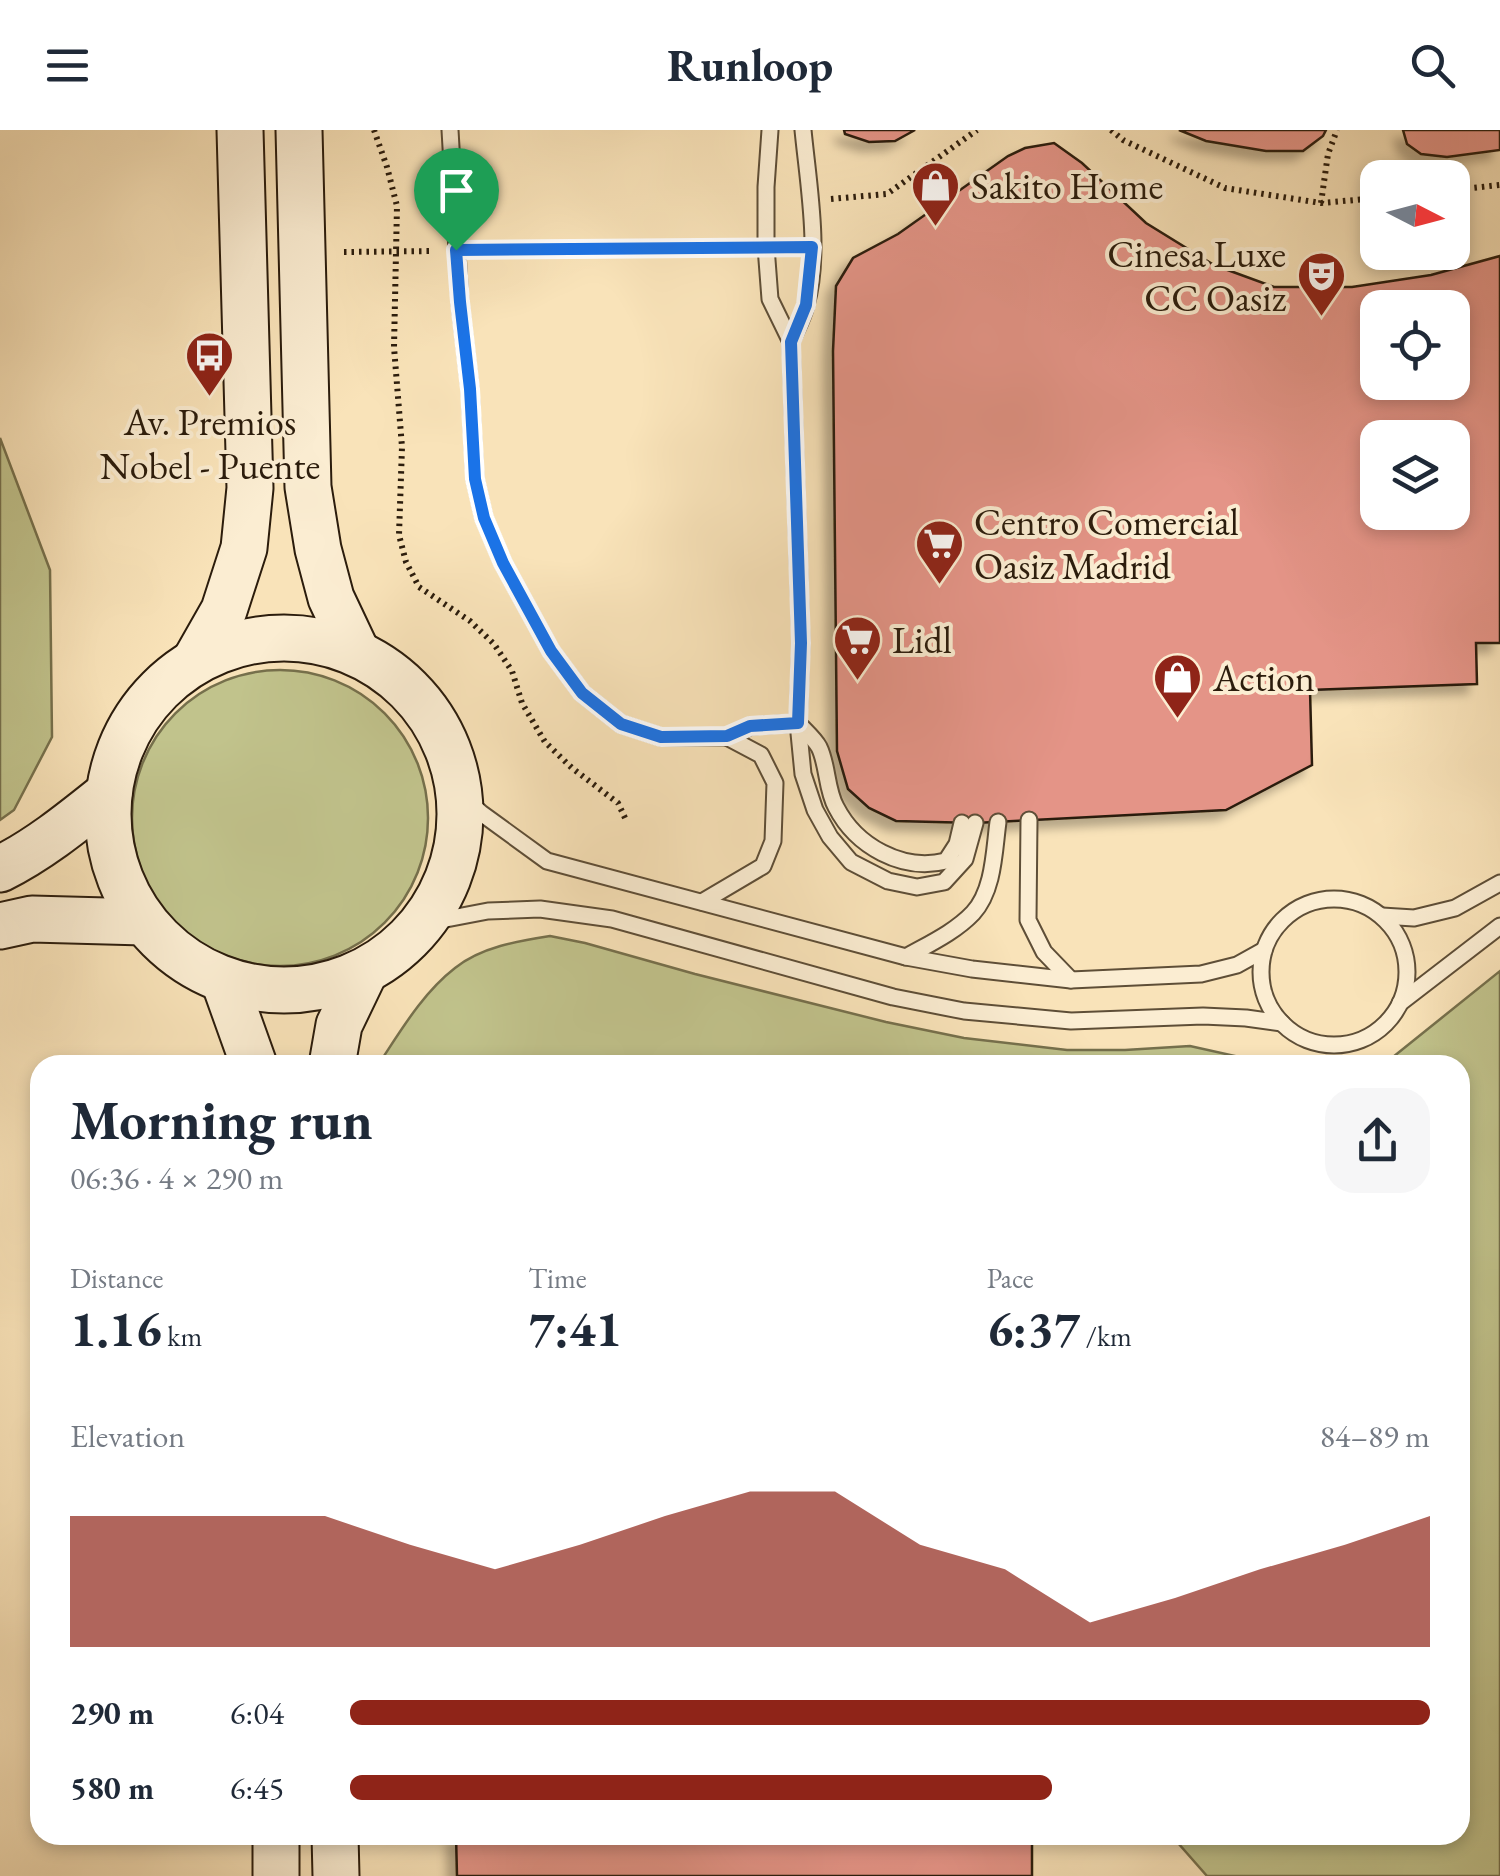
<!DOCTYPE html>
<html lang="en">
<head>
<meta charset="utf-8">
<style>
	body { margin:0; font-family:"EB Garamond",serif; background:#f6f6f7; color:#1f2937; height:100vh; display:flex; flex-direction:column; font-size:38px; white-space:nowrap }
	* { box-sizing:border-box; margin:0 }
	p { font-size:32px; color:#747a83 }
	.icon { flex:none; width:55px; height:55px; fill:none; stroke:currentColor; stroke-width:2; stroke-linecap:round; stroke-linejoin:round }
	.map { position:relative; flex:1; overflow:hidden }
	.sheet { position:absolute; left:30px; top:925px; width:1440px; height:790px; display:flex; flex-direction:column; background:#fff; border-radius:30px; box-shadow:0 5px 15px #0003 }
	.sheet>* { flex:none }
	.needle { width:65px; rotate:96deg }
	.controls { position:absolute; left:1360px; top:30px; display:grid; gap:20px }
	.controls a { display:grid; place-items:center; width:110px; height:110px; border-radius:20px; background:#fff; box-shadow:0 5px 15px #0003; font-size:50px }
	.pin { position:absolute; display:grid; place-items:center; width:85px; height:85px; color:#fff; margin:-102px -42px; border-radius:50% 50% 50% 0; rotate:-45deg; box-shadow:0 0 10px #0007 }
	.pin .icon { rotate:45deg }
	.round { display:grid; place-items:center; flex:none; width:105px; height:105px; border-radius:30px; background:#f6f6f7 }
	.headline { display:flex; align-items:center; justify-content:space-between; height:170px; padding:0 40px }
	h1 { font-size:55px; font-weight:700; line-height:75px }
	.metrics { display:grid; grid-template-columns:repeat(3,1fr); gap:15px; height:170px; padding:10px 40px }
	.metrics div { display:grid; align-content:center }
	.metrics b { font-size:50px; font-weight:700 }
	.metrics small { font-size:28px; font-weight:400 }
	.metrics p { font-size:28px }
	.chart { height:280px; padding:20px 40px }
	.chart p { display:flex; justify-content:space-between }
	.chart svg { width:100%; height:180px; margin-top:10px; fill:#8f2418; opacity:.7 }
	ul { padding:0 40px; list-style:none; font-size:32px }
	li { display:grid; grid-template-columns:160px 120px 1fr; align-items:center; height:75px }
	li i { height:25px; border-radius:12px; background:#8f2418 }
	header { display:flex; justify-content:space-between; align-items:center; height:130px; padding:0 40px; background:#fff; font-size:45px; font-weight:700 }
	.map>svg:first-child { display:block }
</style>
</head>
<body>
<header><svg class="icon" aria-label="menu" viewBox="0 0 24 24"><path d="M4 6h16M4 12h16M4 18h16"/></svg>Runloop<svg class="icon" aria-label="search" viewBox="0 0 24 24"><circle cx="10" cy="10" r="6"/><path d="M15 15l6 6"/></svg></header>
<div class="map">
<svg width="1500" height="1746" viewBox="0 0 1500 1746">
	<defs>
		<filter id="shadow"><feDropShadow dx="-9" dy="9" stdDeviation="5" flood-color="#0004"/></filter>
	</defs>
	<rect width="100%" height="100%" fill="#f9e3b9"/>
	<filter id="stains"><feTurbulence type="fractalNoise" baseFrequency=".002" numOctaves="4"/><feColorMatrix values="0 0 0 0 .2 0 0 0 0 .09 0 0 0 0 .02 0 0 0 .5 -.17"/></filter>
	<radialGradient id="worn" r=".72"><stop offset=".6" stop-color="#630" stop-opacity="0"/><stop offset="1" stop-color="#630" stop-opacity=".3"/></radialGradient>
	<g fill="#c1c38c" stroke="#76704c" stroke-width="2.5">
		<path d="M0 308 50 440 52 607 14 680 0 690Z"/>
		<circle cx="280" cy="688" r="148"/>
		<path d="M550 806 585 813 695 844 886 892 964 908 1067 920H1125L1190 916 1275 935H380L382 929C403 897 424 862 455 838 481 817 518 811 550 806Z"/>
		<path d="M1500 841V1746H1207L1171 1705H1460V935H1383Z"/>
	</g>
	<g fill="#e49487" stroke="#2b1c0c" stroke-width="2.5" fill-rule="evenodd" filter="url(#shadow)">
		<path d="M844 0H915L895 11 869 12 845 4Z"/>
		<path d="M1179 0H1326L1323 6 1303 21H1266L1206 11Z"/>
		<path d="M1403 0H1500V20L1447 27 1421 24 1407 14Z"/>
		<path d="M1054 13 1082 33 1146 93 1214 135 1274 157H1352L1431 145 1500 126V513H1476L1477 554 1310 560 1312 635 1226 680 975 693 896 691 869 678 848 659 837 621 833 221 836 156 853 128 898 104 1008 26 1025 18ZM1378 178H1452V252H1378ZM1378 308H1452V382H1378Z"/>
		<path d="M456 1705H1032V1746H457Z"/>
	</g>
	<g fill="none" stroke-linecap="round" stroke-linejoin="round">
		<defs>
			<g id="lane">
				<path d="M450 0 460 173 470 259 475 349 484 388 503 433 551 521 582 563 621 594 661 607H727L751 596 798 593"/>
				<path d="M770 0 766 57V117L770 169 791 212 801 513 798 593 803 644 815 680 830 707 851 732 888 751 917 757 944 752 965 729 975 693"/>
				<path d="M791 212C796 200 803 188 806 175 821 124 808 52 803 0"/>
				<path d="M798 593C804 600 814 608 819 617 828 635 826 659 836 677 856 716 902 742 946 731L957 714 962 693"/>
				<path d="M457 661 481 683 547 731 906 827 972 839 1071 850 1201 844 1237 835 1264 820"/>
				<path d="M1029 690 1028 790 1044 822 1071 850"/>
				<circle cx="1334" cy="842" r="73"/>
				<path d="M702 772 763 736 773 711 775 653 761 625 727 607"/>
				<path d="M1382 786 1414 788 1455 778 1500 753"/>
				<path d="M420 794 488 781 540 779 612 789 893 867 964 881 1071 891 1203 886 1246 888 1282 893"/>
				<path d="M906 827C929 814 955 802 973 783 994 760 994 721 998 692"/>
				<path d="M1400 873 1500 796"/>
			</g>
			<g id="secondary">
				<path d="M299 0 308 357 318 419 331 468 357 523"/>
				<circle cx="284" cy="684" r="176"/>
				<path d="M195 531 224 480 244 418 250 358 240 0"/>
				<path d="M0 739C40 719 74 691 109 663"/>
				<path d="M0 796 32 789 144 792"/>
				<path d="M224 851 254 935"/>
				<path d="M332 935 339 895 364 843"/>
				<path d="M276 1705V1746"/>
				<path d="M335 1705 336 1746"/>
			</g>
		</defs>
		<use href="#lane" stroke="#5e4e37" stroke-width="19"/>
		<use href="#secondary" stroke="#2b1c0c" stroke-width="49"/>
		<g stroke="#2b1c0c" stroke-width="6" stroke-dasharray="2.5 5" stroke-linecap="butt">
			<path d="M374 0 387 37 397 76 394 217 402 317 399 405 406 432 419 457 470 491 494 514 512 541 522 573 545 612 572 638 618 673 626 690"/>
			<path d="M1111 0 1123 10 1225 58 1321 73 1378 68"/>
			<path d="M1452 60 1500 55"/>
			<path d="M831 69 887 64 977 0"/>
			<path d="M1321 73 1328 24 1337 0"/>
			<path d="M480 120 743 117"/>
			<path d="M344 122 433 121"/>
		</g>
		<use href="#lane" stroke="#fbedd2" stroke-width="15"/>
		<use href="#secondary" stroke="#fbedd2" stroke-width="45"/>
	</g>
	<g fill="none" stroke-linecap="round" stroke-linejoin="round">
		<defs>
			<path id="route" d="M812 117 806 175 791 212 801 513 798 593 750 596 727 606 661 607 621 594 582 563 551 521 503 433 484 388 475 349 470 259 460 172 456 120Z"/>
		</defs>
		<use href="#route" stroke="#fff" stroke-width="20"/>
		<use href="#route" stroke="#1a73e8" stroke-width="12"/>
	</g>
	<defs>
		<symbol id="shop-pin" viewBox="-11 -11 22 30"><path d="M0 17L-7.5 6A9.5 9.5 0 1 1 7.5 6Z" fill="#8f2418" stroke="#fbedd2"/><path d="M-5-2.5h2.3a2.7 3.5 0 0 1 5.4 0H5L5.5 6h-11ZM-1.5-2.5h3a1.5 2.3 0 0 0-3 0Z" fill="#fff"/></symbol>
		<symbol id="theatre-pin" viewBox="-11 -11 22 30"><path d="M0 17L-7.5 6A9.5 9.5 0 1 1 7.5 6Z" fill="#8f2418" stroke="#fbedd2"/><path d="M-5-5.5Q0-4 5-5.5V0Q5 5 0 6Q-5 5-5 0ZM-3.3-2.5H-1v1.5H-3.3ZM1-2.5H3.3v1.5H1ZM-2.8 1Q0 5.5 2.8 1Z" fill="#fff"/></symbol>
		<symbol id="bus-pin" viewBox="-11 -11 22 30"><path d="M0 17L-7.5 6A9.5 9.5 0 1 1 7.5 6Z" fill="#8f2418" stroke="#fbedd2"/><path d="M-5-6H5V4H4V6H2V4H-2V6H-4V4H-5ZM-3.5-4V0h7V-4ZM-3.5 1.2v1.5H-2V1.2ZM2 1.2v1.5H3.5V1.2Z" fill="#fff"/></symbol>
		<symbol id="supermarket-pin" viewBox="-11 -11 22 30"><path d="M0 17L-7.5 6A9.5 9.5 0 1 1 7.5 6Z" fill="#8f2418" stroke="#fbedd2"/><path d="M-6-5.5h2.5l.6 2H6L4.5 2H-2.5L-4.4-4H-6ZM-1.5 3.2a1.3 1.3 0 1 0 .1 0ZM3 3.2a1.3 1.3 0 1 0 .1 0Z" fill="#fff"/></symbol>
	</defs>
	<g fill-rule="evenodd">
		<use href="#shop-pin" x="908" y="28" width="55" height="75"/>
		<use href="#theatre-pin" x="1294" y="118" width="55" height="75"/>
		<use href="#bus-pin" x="182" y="198" width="55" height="75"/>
		<use href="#supermarket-pin" x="912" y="386" width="55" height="75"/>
		<use href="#supermarket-pin" x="830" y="482" width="55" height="75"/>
		<use href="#shop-pin" x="1150" y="520" width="55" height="75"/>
	</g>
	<g text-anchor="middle" stroke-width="8" stroke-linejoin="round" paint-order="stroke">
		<g font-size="38" fill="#2b1c0c" stroke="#fbedd2" text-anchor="start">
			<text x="971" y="69">Sakito Home</text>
			<text x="1286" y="137" text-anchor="end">Cinesa Luxe<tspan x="1286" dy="44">CC Oasiz</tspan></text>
			<text x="210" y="305" text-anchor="middle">Av. Premios<tspan x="210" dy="44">Nobel - Puente</tspan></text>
			<text x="974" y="405">Centro Comercial<tspan x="974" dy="44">Oasiz Madrid</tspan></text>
			<text x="892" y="523">Lidl</text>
			<text x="1213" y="561">Action</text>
		</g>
	</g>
	<rect width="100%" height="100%" filter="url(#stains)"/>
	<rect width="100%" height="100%" fill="url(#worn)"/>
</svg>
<div class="controls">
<a><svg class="needle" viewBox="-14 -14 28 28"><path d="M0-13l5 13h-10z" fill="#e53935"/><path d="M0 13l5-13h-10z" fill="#747a83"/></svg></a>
<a><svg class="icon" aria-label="locate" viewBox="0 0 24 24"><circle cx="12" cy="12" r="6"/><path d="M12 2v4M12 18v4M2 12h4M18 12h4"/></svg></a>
<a><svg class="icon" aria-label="layers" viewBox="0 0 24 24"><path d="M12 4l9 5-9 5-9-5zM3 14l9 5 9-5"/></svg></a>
</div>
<div class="pin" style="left:456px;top:120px;background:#1e9e55"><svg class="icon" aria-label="arrive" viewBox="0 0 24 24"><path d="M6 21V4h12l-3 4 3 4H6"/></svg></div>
<section class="sheet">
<div class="headline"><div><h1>Morning run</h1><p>06:36 · 4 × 290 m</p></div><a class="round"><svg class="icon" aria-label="share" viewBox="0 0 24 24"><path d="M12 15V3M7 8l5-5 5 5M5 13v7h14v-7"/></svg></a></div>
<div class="metrics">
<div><p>Distance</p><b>1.16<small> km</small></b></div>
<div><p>Time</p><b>7:41</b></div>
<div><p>Pace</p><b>6:37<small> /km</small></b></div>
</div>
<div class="chart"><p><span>Elevation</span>84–89 m</p>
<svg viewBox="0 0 160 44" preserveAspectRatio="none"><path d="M0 44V12L10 12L20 12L30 12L40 19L50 25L60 19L70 12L80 6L90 6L100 19L110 25L120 38L130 32L140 25L150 19L160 12V44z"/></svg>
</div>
<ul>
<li><b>290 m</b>6:04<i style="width:100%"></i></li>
<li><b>580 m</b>6:45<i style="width:65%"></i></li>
</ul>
</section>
</div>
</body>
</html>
